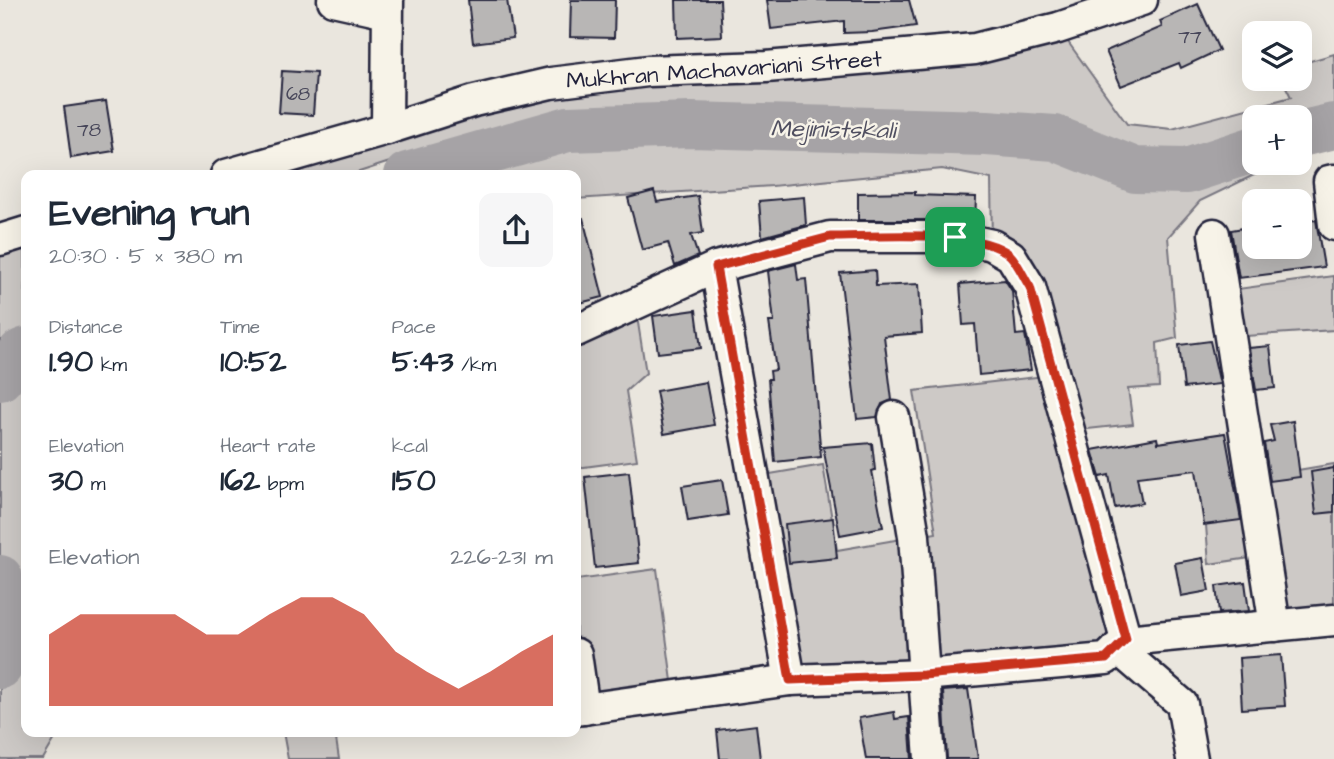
<!DOCTYPE html>
<html lang="en">
<head>
<meta charset="utf-8">
<style>
	body { margin:0; font-family:"Architects Daughter",sans-serif; background:#f6f6f7; color:#1f2937; height:100vh; display:flex; flex-direction:column; font-size:26px; white-space:nowrap }
	* { box-sizing:border-box; margin:0 }
	p { font-size:23px; color:#747a83 }
	.icon { flex:none; width:38px; height:38px; fill:none; stroke:currentColor; stroke-width:2; stroke-linecap:round; stroke-linejoin:round }
	.map { position:relative; flex:1; overflow:hidden }
	.panel { position:absolute; left:21px; top:170px; width:560px; height:567px; display:flex; flex-direction:column; background:#fff; border-radius:14px; box-shadow:0 7px 28px #0002 }
	.panel>* { flex:none }
	.controls { position:absolute; left:1242px; top:21px; display:grid; gap:14px }
	.controls a { display:grid; place-items:center; width:70px; height:70px; border-radius:14px; background:#fff; box-shadow:0 7px 28px #0002; font-size:35px }
	.pin { position:absolute; display:grid; place-items:center; width:60px; height:60px; color:#fff; margin:-30px; border-radius:14px; box-shadow:0 4px 10px #0006 }
	.round { display:grid; place-items:center; flex:none; width:74px; height:74px; border-radius:14px; background:#f6f6f7 }
	.headline { display:flex; align-items:center; justify-content:space-between; height:119px; padding:0 28px }
	h1 { font-size:38px; font-weight:800; line-height:52px }
	.figures { display:grid; grid-template-columns:repeat(3,1fr); gap:10px; height:119px; padding:7px 28px }
	.figures div { display:grid; align-content:center }
	.figures b { font-size:30px; font-weight:800 }
	.figures small { font-size:19px; font-weight:400 }
	.figures p { font-size:19px }
	.chart { height:196px; padding:14px 28px }
	.chart p { display:flex; justify-content:space-between }
	.chart svg { width:100%; height:126px; margin-top:7px; fill:#c8321e; opacity:.7 }
	.map>svg:first-child { display:block }
</style>
</head>
<body>
<div class="map">
<svg width="1334" height="759" viewBox="0 0 1334 759">
	<rect width="100%" height="100%" fill="#eae6de"/>
	<filter id="ink" filterUnits="userSpaceOnUse"><feTurbulence type="fractalNoise" baseFrequency=".0143" numOctaves="2"/><feDisplacementMap in="SourceGraphic" scale="14" xChannelSelector="R" yChannelSelector="G"/><feConvolveMatrix kernelMatrix="1 2 1 2 8 2 1 2 1" color-interpolation-filters="sRGB"/></filter>
	<g filter="url(#ink)">
		<g fill="#cdc9c6" stroke="#787680" stroke-width="2">
			<path d="M1058 28 1127 124 1172 129 1291 97 1282 79H1300V64L1334 54V145L1300 152V117H1255V163H1279L1200 201 1168 237 1177 338 1157 343 1159 387 1128 389 1133 424 1069 431 1126 640 1106 659 790 680 753 477 823 465 837 550 936 533 914 391 1054 375 1030 287 992 245 991 179 942 169 772 186 576 199V175H407L399 159 350 175H291L474 101Z"/>
			<path d="M25 249 26 335 0 351V256Z"/>
			<path d="M1334 276V330L1230 337 1223 291Z"/>
			<path d="M635 304 646 373 626 391 637 460 576 468V331Z"/>
			<path d="M26 350V732H59L43 759H0V666L8 645 6 594 0 578V378L21 352Z"/>
			<path d="M1334 464V620L1275 626 1264 556 1209 564 1203 486Z"/>
			<path d="M657 569 674 696 584 709 576 654V580Z"/>
			<path d="M283 732H335L339 759H288Z"/>
		</g>
		<g fill="none" stroke-linecap="round" stroke-linejoin="round">
			<g stroke="#a6a3a6" stroke-width="46">
				<path d="M1300 134 1334 126"/>
				<path d="M407 175 568 129 691 125 987 133 1055 138 1135 170 1187 171 1255 149"/>
				<path d="M0 378 21 352 26 350"/>
				<path d="M0 578C10 606 10 638 0 666"/>
			</g>
		</g>
		<g fill="#b8b6b5" stroke="#22223b" stroke-width="2">
			<path d="M468 0H507L513 38 473 43Z"/>
			<path d="M571 0H615L614 38 570 37Z"/>
			<path d="M676 0H720L722 36 677 38Z"/>
			<path d="M767 0H909L916 26 872 32 844 33V21L771 29Z"/>
			<path d="M1198 4 1219 50 1181 68 1179 63 1121 86 1106 51 1162 27 1160 21Z"/>
			<path d="M282 71 316 73 313 115 279 113Z"/>
			<path d="M106 101 114 151 71 158 64 107Z"/>
			<path d="M654 191 657 202 698 196 703 233 691 235 698 256 675 266 668 243 642 250 628 198Z"/>
			<path d="M915 192V195L976 197 975 223 955 220H858V193Z"/>
			<path d="M804 197 806 225 762 237 759 201Z"/>
			<path d="M576 218H583L603 297 576 304Z"/>
			<path d="M1316 220 1324 267 1239 278 1231 230 1255 226V247H1300V221Z"/>
			<path d="M796 264 798 280 806 279 821 457 775 462 768 379H771L770 371 776 370 769 322H774L768 271Z"/>
			<path d="M875 270 876 286 919 284 922 333 884 336 892 400 882 404 877 417 857 419 840 273Z"/>
			<path d="M1005 280 1012 291 1016 335 1025 334 1031 370 979 375 975 324 963 325 960 284Z"/>
			<path d="M696 310 701 348 658 353 653 316Z"/>
			<path d="M1210 341 1220 384 1184 388 1179 345Z"/>
			<path d="M1270 346 1275 388 1256 390 1249 348Z"/>
			<path d="M706 382 714 425 664 434 656 391Z"/>
			<path d="M1293 421 1300 477 1270 481 1264 443 1274 441 1270 425Z"/>
			<path d="M1225 433 1241 520 1204 525 1196 470 1137 477 1142 503 1115 508 1109 475 1100 477 1092 450 1157 438 1158 443Z"/>
			<path d="M872 443 875 470 872 471 883 527 840 535 823 447Z"/>
			<path d="M1334 468V512L1316 514 1311 472Z"/>
			<path d="M629 472 639 563 595 568 585 477Z"/>
			<path d="M722 480 728 515 688 521 682 486Z"/>
			<path d="M833 518 837 558 789 563 785 524Z"/>
			<path d="M1203 558 1209 591 1181 596 1175 563Z"/>
			<path d="M1245 582 1249 611 1219 613 1216 586Z"/>
			<path d="M1281 655 1285 706 1242 709 1239 658Z"/>
			<path d="M968 689 978 759H947L943 691Z"/>
			<path d="M894 712 895 719 909 717 912 759H866L859 718Z"/>
			<path d="M756 725 760 759H720L717 730Z"/>
		</g>
		<g fill="none" stroke-linecap="round" stroke-linejoin="round">
			<defs>
				<g id="minor">
					<path d="M333 0 387 12"/>
					<path d="M387 129 388 0"/>
					<path d="M226 175 387 129 474 101 551 83 648 71 766 67 975 49 1058 28 1142 0"/>
					<path d="M1334 180 1329 181 1334 225"/>
					<path d="M1214 234 1275 626"/>
					<path d="M0 240 26 232"/>
					<path d="M716 267 790 680"/>
					<path d="M576 331 716 267 830 237H955L992 245 1011 256 1030 287 1126 640"/>
					<path d="M894 417 914 536 930 759"/>
					<path d="M1117 648 1182 704 1192 759"/>
					<path d="M576 654 584 709"/>
					<path d="M576 710 790 680 923 675 1106 659 1126 640 1334 620"/>
				</g>
			</defs>
			<use href="#minor" stroke="#22223b" stroke-width="35"/>
			<use href="#minor" stroke="#f7f3e8" stroke-width="30"/>
		</g>
	</g>
	<g fill="none" stroke-linecap="round" stroke-linejoin="round" filter="url(#ink)">
		<defs>
			<path id="route" d="M830 237C872 237 979 228 1010 255 1018 263 1024 278 1030 287L1126 639 1106 659 923 675 790 680 716 267Z"/>
		</defs>
		<use href="#route" stroke="#fff" stroke-width="14"/>
		<use href="#route" stroke="#c8321e" stroke-width="9"/>
	</g>
	<g text-anchor="middle" stroke-width="5" stroke-linejoin="round" paint-order="stroke">
		<g font-size="19" fill="#48475a">
			<text x="1190" y="43">77</text>
			<text x="298" y="100">68</text>
			<text x="89" y="136">78</text>
		</g>
		<g font-size="23" fill="#22223b" stroke="#f7f3e8">
			<text transform="translate(724 69) rotate(-4)" y="8">Mukhran Machavariani Street</text>
		</g>
		<g font-size="24" font-style="italic" fill="#504f60" stroke="#f7f3e8">
			<text transform="translate(833 129) rotate(1)" y="8">Mejinistskali</text>
		</g>
	</g>
</svg>
<div class="controls">
<a><svg class="icon" aria-label="layers" viewBox="0 0 24 24"><path d="M12 4l9 5-9 5-9-5zM3 14l9 5 9-5"/></svg></a>
<a>+</a>
<a>−</a>
</div>
<div class="pin" style="left:955px;top:237px;background:#1e9e55"><svg class="icon" aria-label="arrive" viewBox="0 0 24 24"><path d="M6 21V4h12l-3 4 3 4H6"/></svg></div>
<section class="panel">
<div class="headline"><div><h1>Evening run</h1><p>20:30 · 5 × 380 m</p></div><a class="round"><svg class="icon" aria-label="share" viewBox="0 0 24 24"><path d="M12 15V3M7 8l5-5 5 5M5 13v7h14v-7"/></svg></a></div>
<div class="figures">
<div><p>Distance</p><b>1.90<small> km</small></b></div>
<div><p>Time</p><b>10:52</b></div>
<div><p>Pace</p><b>5:43<small> /km</small></b></div>
</div>
<div class="figures">
<div><p>Elevation</p><b>30<small> m</small></b></div>
<div><p>Heart rate</p><b>162<small> bpm</small></b></div>
<div><p>kcal</p><b>150</b></div>
</div>
<div class="chart"><p><span>Elevation</span>226–231 m</p>
<svg viewBox="0 0 160 44" preserveAspectRatio="none"><path d="M0 44V19L10 12L20 12L30 12L40 12L50 19L60 19L70 12L80 6L90 6L100 12L110 25L120 32L130 38L140 32L150 25L160 19V44z"/></svg>
</div>
</section>
</div>
</body>
</html>
